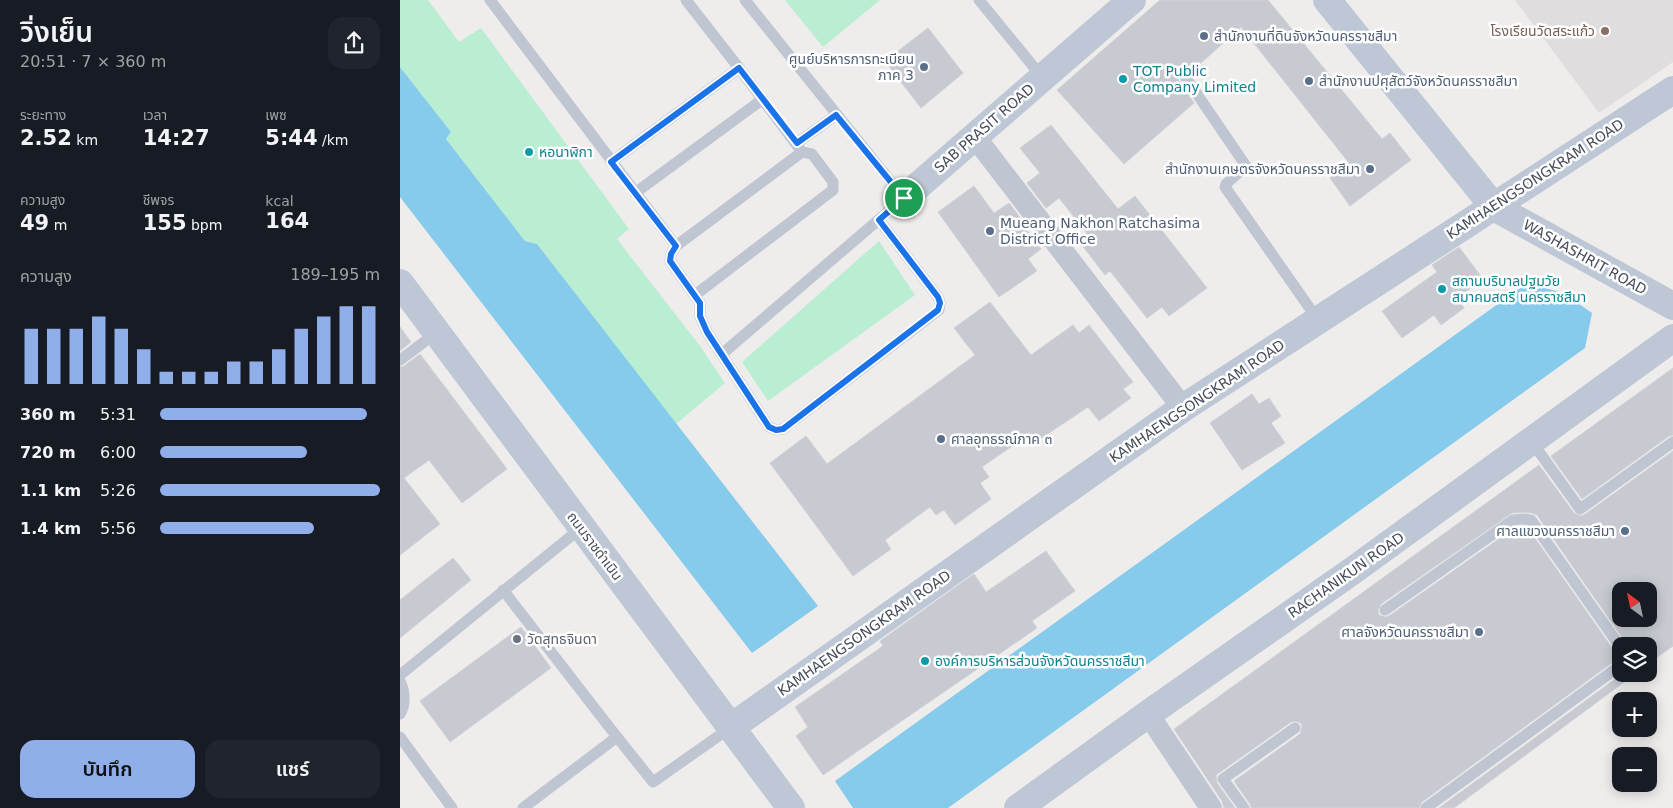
<!DOCTYPE html>
<html lang="th">
<head>
<meta charset="utf-8">
<style>
	body { margin:0; font-family:"DejaVu Sans","Noto Sans Thai",sans-serif; background:#20242c; color:#f1f3f6; height:100vh; display:flex; flex-direction:column; font-size:19px; white-space:nowrap }
	* { box-sizing:border-box; margin:0 }
	p { font-size:16px; color:#9ea1a6 }
	.icon { flex:none; width:28px; height:28px; fill:none; stroke:currentColor; stroke-width:2; stroke-linecap:round; stroke-linejoin:round }
	.map { position:relative; flex:1; overflow:hidden }
	.details { display:flex; flex-direction:column; background:#171b24; width:400px }
	.details>* { flex:none }
	.needle { width:32px; rotate:327deg }
	.buttons { position:absolute; left:1212px; top:582px; display:grid; gap:10px }
	.buttons a { display:grid; place-items:center; width:45px; height:45px; border-radius:10px; background:#171b24; box-shadow:0 2px 12px #0003; font-size:25px }
	.pin { position:absolute; display:grid; place-items:center; width:42px; height:42px; color:#fff; margin:-21px; border:2px solid #fff; border-radius:50%; box-shadow:0 1px 5px #0007 }
	.round { display:grid; place-items:center; flex:none; width:52px; height:52px; border-radius:15px; background:#20242c }
	.summary { display:flex; align-items:center; justify-content:space-between; height:85px; padding:0 20px }
	h1 { font-size:28px; font-weight:600; line-height:38px }
	.figures { display:grid; grid-template-columns:repeat(3,1fr); gap:8px; height:85px; padding:5px 20px }
	.figures div { display:grid; align-content:center }
	.figures b { font-size:21px; font-weight:600 }
	.figures small { font-size:14px; font-weight:400 }
	.figures p { font-size:14px }
	.chart { height:140px; padding:10px 20px }
	.chart p { display:flex; justify-content:space-between }
	.chart svg { width:100%; height:90px; margin-top:5px; stroke:#90aeea; stroke-width:6 }
	.button { display:flex; gap:10px; margin-top:auto; padding:10px 20px }
	.button a { flex:1; height:58px; border-radius:15px; background:#90aeea; color:#111; font-size:20px; font-weight:600; line-height:58px; text-align:center }
	.button a+a { background:#20242c; color:#f1f3f6 }
	ul { padding:0 20px; list-style:none; font-size:16px }
	li { display:grid; grid-template-columns:80px 60px 1fr; align-items:center; height:38px }
	li i { height:12px; border-radius:6px; background:#90aeea }
	main { display:flex; flex:1; min-height:0 }
	.map>svg:first-child { display:block }
</style>
</head>
<body>
<main>
<section class="details">
<div class="summary"><div><h1>วิ่งเย็น</h1><p>20:51 · 7 × 360 m</p></div><a class="round"><svg class="icon" aria-label="share" viewBox="0 0 24 24"><path d="M12 15V3M7 8l5-5 5 5M5 13v7h14v-7"/></svg></a></div>
<div class="figures">
<div><p>ระยะทาง</p><b>2.52<small> km</small></b></div>
<div><p>เวลา</p><b>14:27</b></div>
<div><p>เพซ</p><b>5:44<small> /km</small></b></div>
</div>
<div class="figures">
<div><p>ความสูง</p><b>49<small> m</small></b></div>
<div><p>ชีพจร</p><b>155<small> bpm</small></b></div>
<div><p>kcal</p><b>164</b></div>
</div>
<div class="chart"><p><span>ความสูง</span>189–195 m</p>
<svg viewBox="0 0 160 44" preserveAspectRatio="none"><path d="M5 44V17M15 44V17M25 44V17M35 44V11M45 44V17M55 44V27M65 44V38M75 44V38M85 44V38M95 44V33M105 44V33M115 44V27M125 44V17M135 44V11M145 44V6M155 44V6"/></svg>
</div>
<ul>
<li><b>360 m</b>5:31<i style="width:94%"></i></li>
<li><b>720 m</b>6:00<i style="width:67%"></i></li>
<li><b>1.1 km</b>5:26<i style="width:100%"></i></li>
<li><b>1.4 km</b>5:56<i style="width:70%"></i></li>
</ul>
<div class="button"><a>บันทึก</a><a>แชร์</a></div>
</section>
<div class="map">
<svg width="1273" height="808" viewBox="0 0 1273 808">
	<rect width="100%" height="100%" fill="#efecec"/>
	<path fill="#e0ddde" d="M1115 0H1273V62L1199 113Z"/>
	<g fill="#b9eed3">
		<path d="M0 0H28L59 42 81 28 229 229 217 239 300 346 325 383 276 424 137 244 125 241 46 139 51 132 0 67Z"/>
		<path d="M385 0H480L423 47Z"/>
		<path d="M479 241 515 295 368 401 342 362Z"/>
	</g>
	<g fill="#86cbeb">
		<path d="M0 67 51 132 46 139 125 241 137 244 418 606 352 653 0 197Z"/>
		<path d="M1127 283 1163 293 1192 313 1185 348 548 808H453L435 781Z"/>
	</g>
	<g fill="#c8cad2" stroke="#d0d1d8" fill-rule="evenodd">
		<path d="M760 0H868L982 139 990 133 1011 160 950 206 930 178 949 163 841 27 791 72 785 65 778 66 776 68V76L794 103 724 164 657 90Z"/>
		<path d="M528 28 563 73 521 108 485 61Z"/>
		<path d="M651 125 718 209 735 196 807 288 769 316 762 307 747 318 710 271 705 275 678 240 687 233 659 198 646 208 627 183 640 173 620 148Z"/>
		<path d="M574 186 594 213 609 203 625 224 623 226 641 249 628 259 637 271 599 297 538 212Z"/>
		<path d="M1059 247 1083 279 1057 298 1064 308 1041 325 1034 315 1002 338 982 311 1037 272 1032 265Z"/>
		<path d="M590 302 631 355 673 325 679 333 689 325 733 382 723 389 731 398 699 421 688 407 637 441 631 433 582 467 589 477 580 483 591 499 555 525 544 510 536 515 530 507 485 540 491 549 453 576 370 463 406 436 427 464 575 355 554 328Z"/>
		<path d="M0 327 11 342 0 351Z"/>
		<path d="M20 354 107 469 62 503 29 460 4 478 40 524 0 555V367L4 366Z"/>
		<path d="M1273 368V435L1269 436 1182 499 1151 456Z"/>
		<path d="M852 394 859 404 869 398 881 416 871 423 885 443 842 470 810 423Z"/>
		<path d="M1273 451V646L1249 663V646H1228L1137 515 1132 513 1124 512 1112 513 981 604 978 610 979 615 985 617 989 616 1116 527H1127L1215 652 1221 655V658L1217 659 1022 802 1019 808H851L850 804 834 781 900 734 902 727 901 723 895 721 891 722 816 775 817 783 835 808H824L822 801 774 729 1139 465 1174 513 1180 516 1184 515ZM1221 591H1249V619H1221Z"/>
		<path d="M646 551 675 591 632 621 637 628 423 775 396 736 408 727 395 707 483 646 480 641 574 574 586 592Z"/>
		<path d="M53 558 71 580 0 638V600Z"/>
		<path d="M121 627 151 668 50 742 20 701Z"/>
		<path d="M1222 674H1235L1054 808H1039Z"/>
	</g>
	<g fill="none" stroke-linecap="round" stroke-linejoin="round">
		<g stroke="#bfc6d2" stroke-width="11">
			<path d="M90 0 276 246 402 152 339 68 211 162"/>
			<path d="M286 0 339 68"/>
			<path d="M579 0 642 77"/>
			<path d="M782 72 846 166 826 184 825 187 918 320"/>
			<path d="M397 143 436 115"/>
			<path d="M235 193 363 99"/>
			<path d="M276 246 271 254 270 261 300 303V316L307 332 369 427 376 430 383 429 539 310 540 303 538 297 479 220"/>
			<path d="M295 295 433 190V182L412 154 402 152"/>
			<path d="M322 354 504 198 345 0"/>
			<path d="M0 360 36 333"/>
			<path d="M1132 442 1180 509 1273 442"/>
			<path d="M103 590 217 737"/>
			<path d="M985 610 1113 520 1123 519 1131 520 1221 648"/>
			<path d="M0 675 181 528"/>
			<path d="M0 681C5 691 6 705 0 714"/>
			<path d="M0 737 52 808"/>
			<path d="M123 808 217 737 253 782 330 728"/>
			<path d="M844 808 823 779 895 728"/>
			<path d="M1026 808 1221 665"/>
		</g>
		<g stroke="#bfc6d2" stroke-width="22">
			<path d="M575 137 783 408"/>
			<path d="M748 714 811 808"/>
		</g>
		<g stroke="#bec7d5" stroke-width="28">
			<path d="M927 0 1094 207 1273 306"/>
			<path d="M504 198 732 0"/>
			<path d="M0 283 391 808"/>
			<path d="M330 728 783 408 1273 90"/>
			<path d="M618 808 748 714 955 569 1273 338"/>
		</g>
	</g>
	<g fill="none" stroke-linecap="round" stroke-linejoin="round">
		<defs>
			<path id="route" d="M339 68 397 143 436 115 504 198 479 220 538 297 540 303 538 310 383 429 376 430 369 427 307 332 300 316V303L270 261 271 254 276 246 211 162Z"/>
		</defs>
		<use href="#route" stroke="#fff" stroke-width="10"/>
		<use href="#route" stroke="#1a73e8" stroke-width="6"/>
	</g>
	<circle fill="#8d6e63" stroke="#fff" stroke-width="2" cx="1205" cy="31" r="5"/>
	<g fill="#5c6f8a" stroke="#fff" stroke-width="2">
		<circle cx="804" cy="36" r="5"/>
		<circle cx="524" cy="67" r="5"/>
		<circle cx="909" cy="81" r="5"/>
		<circle cx="970" cy="169" r="5"/>
		<circle cx="590" cy="231" r="5"/>
		<circle cx="541" cy="439" r="5"/>
		<circle cx="1225" cy="531" r="5"/>
		<circle cx="1079" cy="632" r="5"/>
	</g>
	<g fill="#0f9aa8" stroke="#fff" stroke-width="2">
		<circle cx="723" cy="79" r="5"/>
		<circle cx="129" cy="152" r="5"/>
		<circle cx="1042" cy="289" r="5"/>
		<circle cx="525" cy="661" r="5"/>
	</g>
	<circle fill="#6b7280" stroke="#fff" stroke-width="2" cx="117" cy="639" r="5"/>
	<g text-anchor="middle" stroke-width="5" stroke-linejoin="round" paint-order="stroke">
		<g font-size="14" fill="#785e54" stroke="#fff" text-anchor="end">
			<text x="1195" y="36">โรงเรียนวัดสระแก้ว</text>
		</g>
		<g font-size="14" fill="#4e5e75" stroke="#fff" text-anchor="start">
			<text x="814" y="41">สำนักงานที่ดินจังหวัดนครราชสีมา</text>
			<text x="514" y="64" text-anchor="end">ศูนย์บริหารการทะเบียน<tspan x="514" dy="16">ภาค 3</tspan></text>
			<text x="919" y="86">สำนักงานปศุสัตว์จังหวัดนครราชสีมา</text>
			<text x="960" y="174" text-anchor="end">สำนักงานเกษตรจังหวัดนครราชสีมา</text>
			<text x="600" y="228">Mueang Nakhon Ratchasima<tspan x="600" dy="16">District Office</tspan></text>
			<text x="551" y="444">ศาลอุทธรณ์ภาค ๓</text>
			<text x="1215" y="536" text-anchor="end">ศาลแขวงนครราชสีมา</text>
			<text x="1069" y="637" text-anchor="end">ศาลจังหวัดนครราชสีมา</text>
		</g>
		<g font-size="14" fill="#0d838f" stroke="#fff" text-anchor="start">
			<text x="733" y="76">TOT Public<tspan x="733" dy="16">Company Limited</tspan></text>
			<text x="139" y="157">หอนาฬิกา</text>
			<text x="1052" y="286">สถานบริบาลปฐมวัย<tspan x="1052" dy="16">สมาคมสตรี นครราชสีมา</tspan></text>
			<text x="535" y="666">องค์การบริหารส่วนจังหวัดนครราชสีมา</text>
		</g>
		<g font-size="14" fill="#444d59" stroke="#fff">
			<text transform="translate(584 128) rotate(-41)" y="5">SAB PRASIT ROAD</text>
			<text transform="translate(1135 179) rotate(-33)" y="5">KAMHAENGSONGKRAM ROAD</text>
			<text transform="translate(1185 257) rotate(29)" y="5">WASHASHRIT ROAD</text>
			<text transform="translate(797 401) rotate(-34)" y="5">KAMHAENGSONGKRAM ROAD</text>
			<text transform="translate(195 546) rotate(53)" y="5">ถนนราชดำเนิน</text>
			<text transform="translate(946 575) rotate(-35)" y="5">RACHANIKUN ROAD</text>
			<text transform="translate(464 633) rotate(-35)" y="5">KAMHAENGSONGKRAM ROAD</text>
		</g>
		<g font-size="14" fill="#5b616d" stroke="#fff" text-anchor="start">
			<text x="127" y="644">วัดสุทธจินดา</text>
		</g>
	</g>
</svg>
<div class="buttons">
<a><svg class="needle" viewBox="-14 -14 28 28"><path d="M0-13l5 13h-10z" fill="#e53935"/><path d="M0 13l5-13h-10z" fill="#9ea1a6"/></svg></a>
<a><svg class="icon" aria-label="layers" viewBox="0 0 24 24"><path d="M12 4l9 5-9 5-9-5zM3 14l9 5 9-5"/></svg></a>
<a>+</a>
<a>−</a>
</div>
<div class="pin" style="left:504px;top:198px;background:#1e9e55"><svg class="icon" aria-label="arrive" viewBox="0 0 24 24"><path d="M6 21V4h12l-3 4 3 4H6"/></svg></div>
</div>
</main>
</body>
</html>
